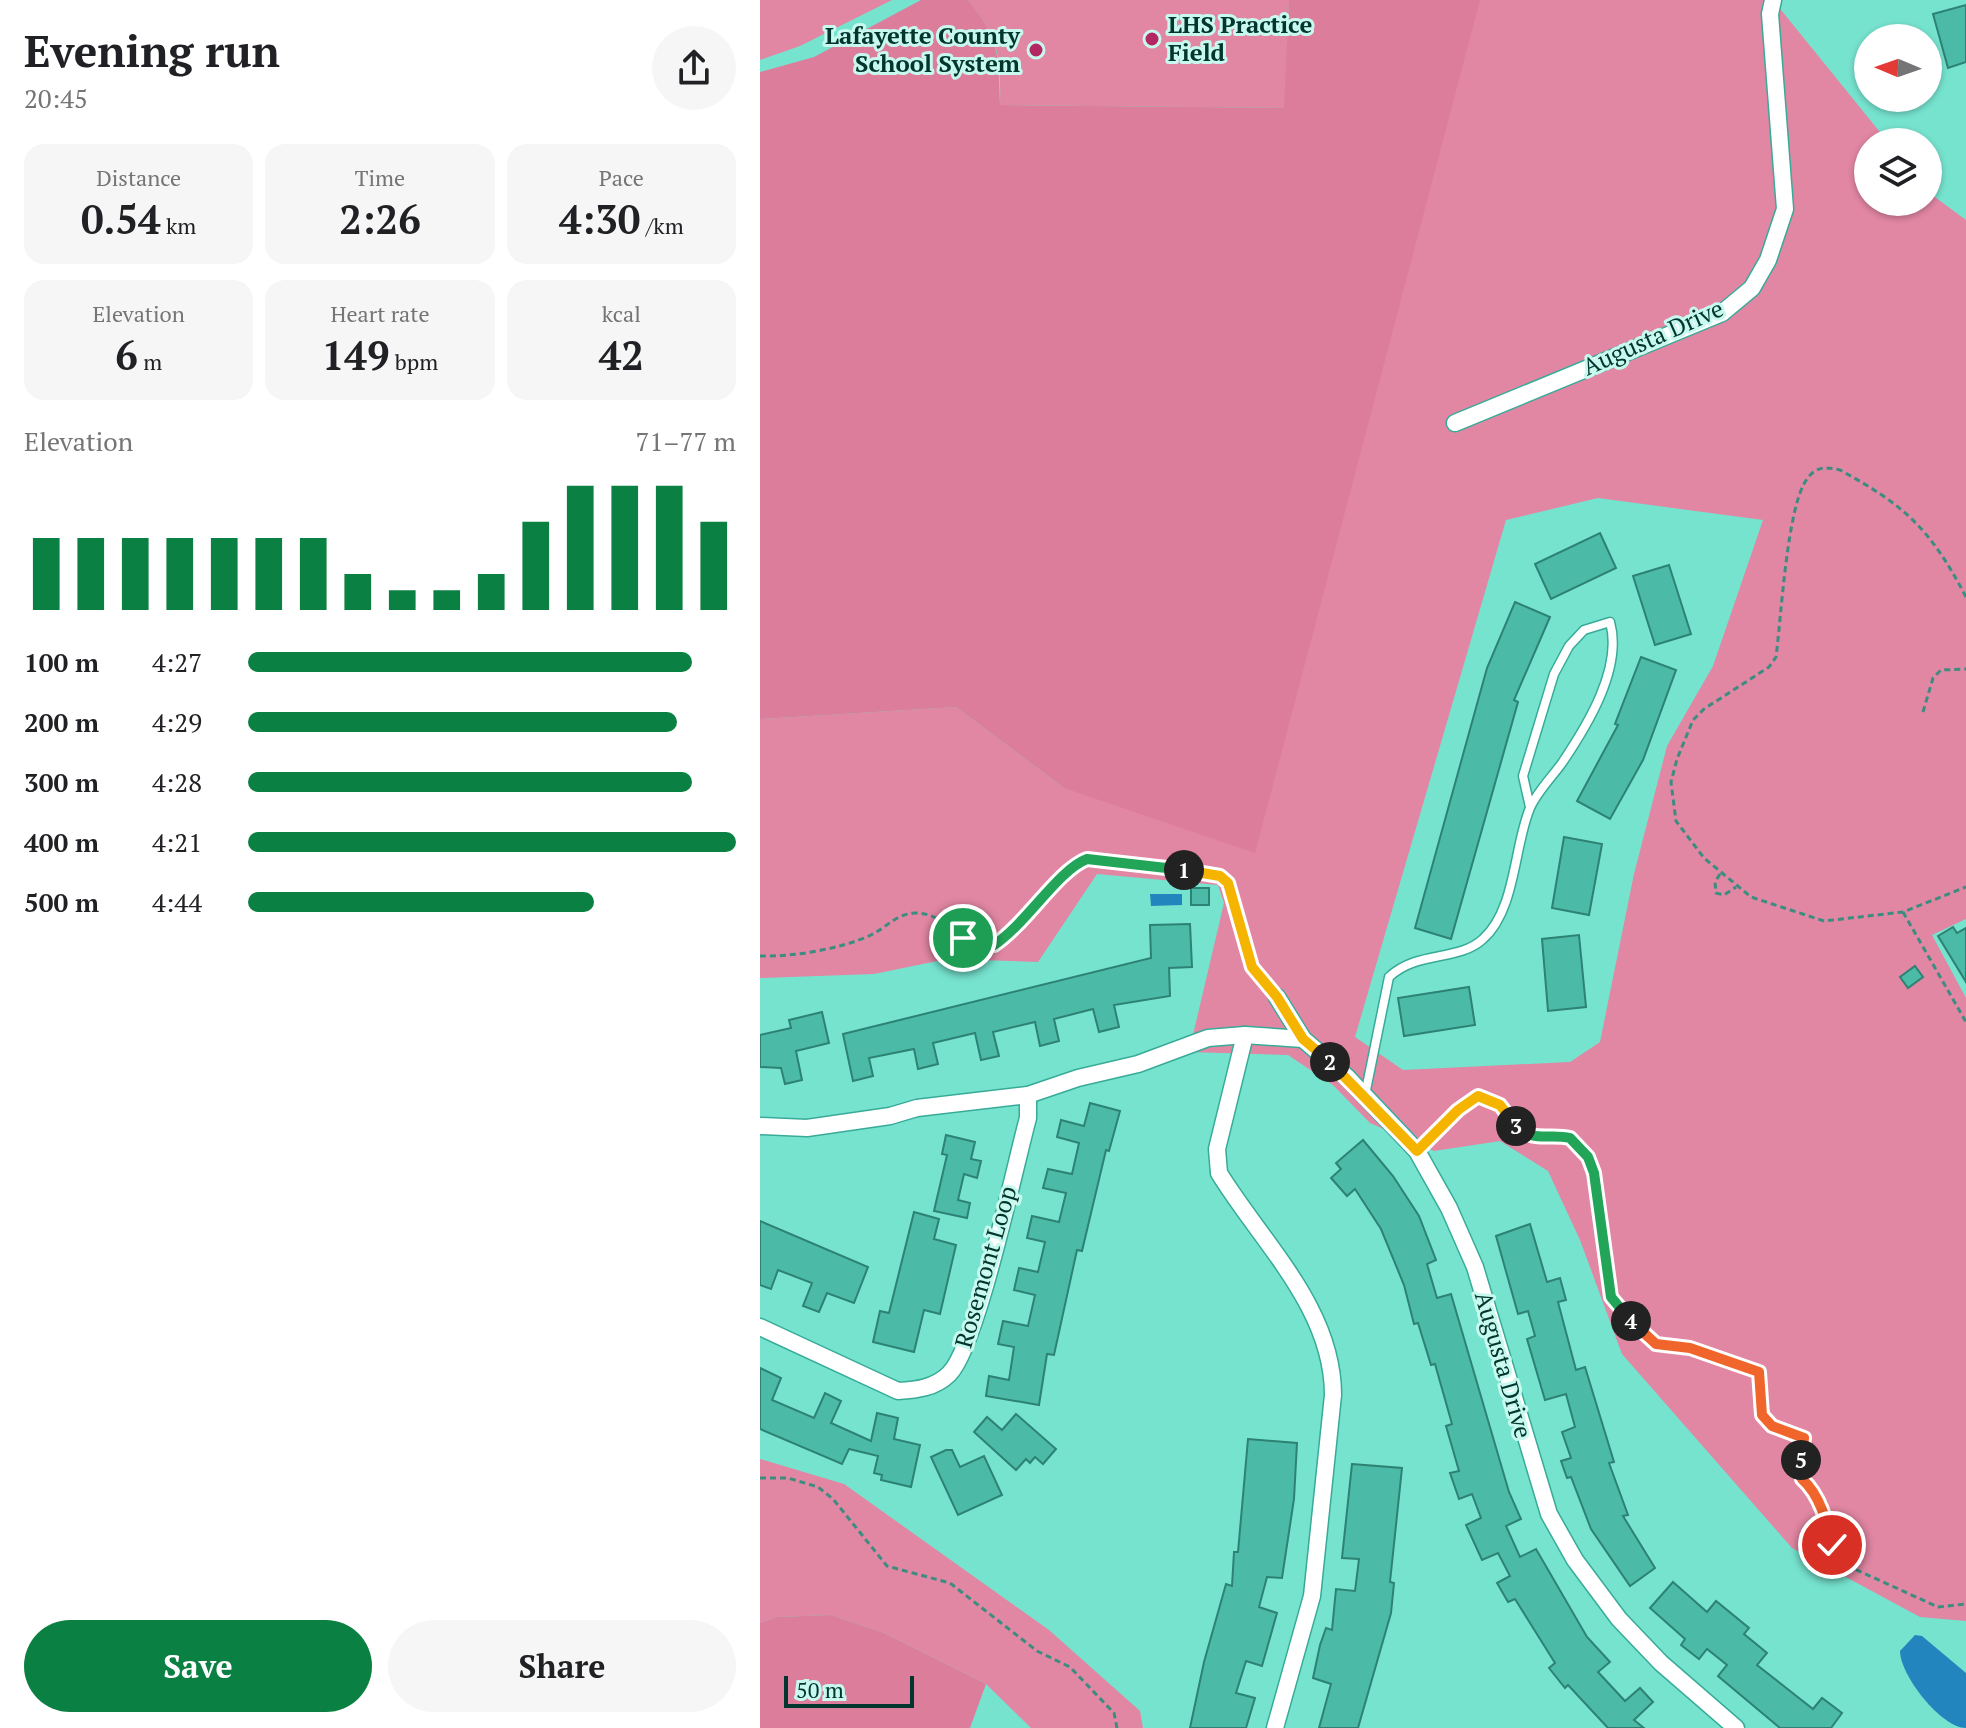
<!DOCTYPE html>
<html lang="en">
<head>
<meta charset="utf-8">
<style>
	body { margin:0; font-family:"PT Serif",serif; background:#f6f6f6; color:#202124; height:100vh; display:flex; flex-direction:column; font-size:30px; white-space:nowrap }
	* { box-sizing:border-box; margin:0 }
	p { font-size:26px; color:#757577 }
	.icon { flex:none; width:44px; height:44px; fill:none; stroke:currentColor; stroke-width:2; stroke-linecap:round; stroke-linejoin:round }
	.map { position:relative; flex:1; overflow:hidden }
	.details { display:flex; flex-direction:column; background:#fff; width:760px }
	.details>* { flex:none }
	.needle { width:52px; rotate:272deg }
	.buttons { position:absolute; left:1094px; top:24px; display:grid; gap:16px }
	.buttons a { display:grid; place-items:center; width:88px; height:88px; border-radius:50%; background:#fff; box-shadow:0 2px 6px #0004; font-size:40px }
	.scale { position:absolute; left:24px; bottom:20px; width:130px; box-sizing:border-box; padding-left:8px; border:4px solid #01352e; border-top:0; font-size:22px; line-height:28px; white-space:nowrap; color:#01352e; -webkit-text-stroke:6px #c8f9ee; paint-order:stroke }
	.pin { position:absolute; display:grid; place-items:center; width:68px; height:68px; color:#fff; margin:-34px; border:4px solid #fff; border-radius:50%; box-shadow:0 2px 8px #0007 }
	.km { position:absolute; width:40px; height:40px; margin:-20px; border-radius:50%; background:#222; color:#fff; font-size:22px; line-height:40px; text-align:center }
	.round { display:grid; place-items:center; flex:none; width:84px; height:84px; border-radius:42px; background:#f6f6f6 }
	.head { display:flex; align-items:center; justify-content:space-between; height:136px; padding:0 24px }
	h1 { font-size:44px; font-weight:700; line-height:60px }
	.figures { display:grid; grid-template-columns:repeat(3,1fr); gap:12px; height:136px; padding:8px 24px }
	.figures div { display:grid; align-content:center; border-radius:20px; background:#f6f6f6; text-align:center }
	.figures b { font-size:40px; font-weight:700 }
	.figures small { font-size:22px; font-weight:400 }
	.figures p { font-size:22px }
	.chart { height:224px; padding:16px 24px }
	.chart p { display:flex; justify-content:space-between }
	.chart svg { width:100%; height:144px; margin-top:8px; stroke:#0b8043; stroke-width:6 }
	.primary-button { display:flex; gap:16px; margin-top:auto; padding:16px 24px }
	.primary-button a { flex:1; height:92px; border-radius:48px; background:#0b8043; color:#fff; font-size:32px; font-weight:700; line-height:92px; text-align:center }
	.primary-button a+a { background:#f6f6f6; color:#202124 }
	ul { padding:0 24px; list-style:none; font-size:26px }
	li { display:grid; grid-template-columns:128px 96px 1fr; align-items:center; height:60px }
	li i { height:20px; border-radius:10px; background:#0b8043 }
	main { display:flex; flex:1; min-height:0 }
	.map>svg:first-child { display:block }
</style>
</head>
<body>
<main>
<section class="details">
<div class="head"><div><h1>Evening run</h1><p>20:45</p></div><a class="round"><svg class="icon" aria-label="share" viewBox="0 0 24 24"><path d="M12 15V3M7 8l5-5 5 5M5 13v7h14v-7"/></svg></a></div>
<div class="figures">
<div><p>Distance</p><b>0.54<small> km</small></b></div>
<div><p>Time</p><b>2:26</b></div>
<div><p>Pace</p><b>4:30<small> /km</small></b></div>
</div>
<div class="figures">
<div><p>Elevation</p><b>6<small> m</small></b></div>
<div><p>Heart rate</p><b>149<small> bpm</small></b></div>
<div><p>kcal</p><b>42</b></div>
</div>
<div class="chart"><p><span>Elevation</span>71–77 m</p>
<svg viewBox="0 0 160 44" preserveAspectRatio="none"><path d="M5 44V22M15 44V22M25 44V22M35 44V22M45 44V22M55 44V22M65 44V22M75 44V33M85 44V38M95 44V38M105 44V33M115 44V17M125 44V6M135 44V6M145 44V6M155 44V17"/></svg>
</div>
<ul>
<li><b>100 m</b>4:27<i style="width:91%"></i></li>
<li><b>200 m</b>4:29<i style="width:88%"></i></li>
<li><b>300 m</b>4:28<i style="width:91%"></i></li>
<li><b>400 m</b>4:21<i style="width:100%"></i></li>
<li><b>500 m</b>4:44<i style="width:71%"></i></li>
</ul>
<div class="primary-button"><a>Save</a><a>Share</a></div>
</section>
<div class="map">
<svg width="1206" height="1728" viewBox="0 0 1206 1728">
	<rect width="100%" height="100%" fill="#76e3cf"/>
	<g fill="#e186a3" fill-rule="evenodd">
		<path d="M0 0H132L40 46 0 60Z"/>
		<path d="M208 0H529L525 108 240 105C241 57 239 38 208 0Z"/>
		<path d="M720 0H1013L1128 142H1108V202H1168V192L1206 220V919L1172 935 1206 998V1621L1160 1617 1032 1548 862 1354 820 1240 788 1171 740 1141 674 1151 610 1123 573 1085 528 1055 429 1052 464 903 458 885 337 874 278 962 187 959 114 974 0 978V719L196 707 304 788ZM838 498 1003 520 953 666 907 746 874 874 840 1042 810 1062 643 1070 595 1037 746 520Z"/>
		<path d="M0 1459 84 1484 289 1630 380 1711 383 1728H271L226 1684 124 1633 71 1615 17 1617 0 1623Z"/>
	</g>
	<g fill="#dc7d9c">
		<path d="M161 0H208C241 40 238 56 240 105L524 108 529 0H720L495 853 304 788 196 707 0 719V72L54 57Z"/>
		<path d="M71 1615 124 1633 226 1684 210 1728H0V1623L17 1617Z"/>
	</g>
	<g fill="#2385bd">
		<path d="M390 894H422V905L391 906Z"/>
		<path d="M1155 1635 1162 1636 1206 1673V1728C1181 1728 1140 1675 1140 1651Z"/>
	</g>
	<g fill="#4bbaa7" stroke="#2d8274" stroke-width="2">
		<path d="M1206 5V62L1188 68 1173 14Z"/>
		<path d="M840 533 856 568 791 599 775 564Z"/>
		<path d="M909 565 931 634 895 645 873 576Z"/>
		<path d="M755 602 790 617 754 700 758 702 691 939 655 928 727 668Z"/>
		<path d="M881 657 916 670 883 760 850 819 817 801 858 725 855 724Z"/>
		<path d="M804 837 842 844 829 915 792 908Z"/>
		<rect x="431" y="888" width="18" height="17"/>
		<path d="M430 924 432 967 409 968 410 996 354 1005 359 1027 339 1032 333 1009 294 1019 299 1041 280 1046 275 1022 233 1032 239 1056 221 1060 215 1033 173 1043 178 1064 158 1069 154 1049 109 1058 113 1076 93 1081 83 1034 391 958 390 925Z"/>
		<path d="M1193 927 1197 933 1206 928V982L1178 936Z"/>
		<path d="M819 935 826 1007 788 1011 782 939Z"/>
		<path d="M1155 966 1163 977 1148 988 1140 977Z"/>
		<path d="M709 987 715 1025 644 1036 638 998Z"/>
		<path d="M62 1012 69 1043 36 1051 42 1080 25 1084 21 1068 0 1067V1035L31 1028 29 1020Z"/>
		<path d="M330 1103 360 1111 349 1151 346 1150 322 1251 317 1250 294 1355 287 1354 279 1405 226 1396 229 1376 249 1380 254 1347 238 1344 243 1321 268 1326 275 1295 254 1290 259 1268 278 1272 285 1242 267 1238 272 1216 299 1222 306 1193 283 1188 288 1169 312 1174 319 1143 297 1137 301 1120 324 1126Z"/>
		<path d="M186 1135 215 1142 211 1159 221 1161 217 1178 204 1174 198 1200 210 1203 207 1218 174 1211 187 1155 182 1154Z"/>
		<path d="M603 1140 633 1176 659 1216 676 1260 667 1264 677 1298 691 1294 749 1492 761 1519 746 1526 760 1557 776 1549 827 1637 850 1662 838 1672 865 1701 880 1688 893 1702 874 1720 884 1728H848L808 1685 805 1688 789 1668 795 1663 755 1599 748 1602 737 1583 750 1576 738 1553 722 1560 706 1525 721 1518 712 1494 699 1499 690 1473 699 1471 686 1426 692 1424 675 1364 671 1365 658 1323 654 1324 644 1285 621 1229 595 1189 587 1196 571 1178 581 1169 576 1163Z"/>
		<path d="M154 1212 179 1219 174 1239 196 1245 180 1314 164 1310 154 1352 113 1342 120 1311 129 1313Z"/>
		<path d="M0 1221 108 1267 94 1303 67 1293 59 1312 43 1306 52 1283 18 1270 11 1289 0 1285Z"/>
		<path d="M770 1224 787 1282 800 1278 806 1300 798 1302 816 1370 825 1367 854 1462 849 1463 868 1515 863 1516 895 1568 870 1586 831 1529 811 1477 807 1478 801 1461 811 1458 802 1432 815 1427 806 1394 785 1400 767 1339 775 1336 768 1311 758 1314 736 1236Z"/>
		<path d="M0 1368 21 1378 12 1400 54 1418 65 1393 81 1401 71 1423 111 1441 117 1413 138 1418 134 1439 160 1445 151 1487 121 1480 122 1475 114 1473 118 1456 89 1449 82 1464 0 1429Z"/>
		<path d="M256 1414 296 1449 283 1464 275 1457 270 1463 266 1459 256 1470 214 1432 227 1417 242 1430Z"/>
		<path d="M488 1439 537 1443 534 1499 522 1578 507 1577 499 1607 517 1613 502 1666 486 1661 476 1693 495 1698 486 1728H430L444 1662 466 1584 472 1586 474 1552H478Z"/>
		<path d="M186 1450H192L200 1467 224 1456 242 1495 198 1515 171 1457Z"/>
		<path d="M592 1464 642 1468 630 1582 634 1583 631 1613 598 1728H559L571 1684 553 1678 560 1645 566 1628 572 1630 576 1589 595 1591 599 1559 582 1558Z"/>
		<path d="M913 1582 947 1612 956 1601 989 1628 984 1634 1007 1653 997 1665 1053 1709 1062 1698 1082 1713 1071 1728H1020L958 1676 967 1665 947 1649 939 1659 921 1645 925 1639 890 1608Z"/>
	</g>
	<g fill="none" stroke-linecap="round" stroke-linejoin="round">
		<defs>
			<path id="service" d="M605 1095 629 977C658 950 698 962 723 939 756 910 754 845 770 808 777 792 792 777 802 763 827 726 863 668 850 622L824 630 809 646 794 674 763 776 770 807"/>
			<g id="minor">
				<path d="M695 423 962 313 992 288 1008 260 1025 209 1010 14 1013 0"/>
				<path d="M517 997 543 1039 587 1077 657 1151 689 1208 715 1267 789 1514 815 1560 859 1619 901 1663 976 1728"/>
				<path d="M485 1035 457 1149 459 1173C502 1243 573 1308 573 1395L552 1596 515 1728"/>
				<path d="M0 1126 47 1128 130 1116 157 1108 268 1095 318 1078 378 1064 448 1038 485 1035 543 1039"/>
				<path d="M0 1327 138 1391C156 1390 175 1388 189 1374 217 1347 255 1165 268 1118V1095"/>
			</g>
		</defs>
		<use href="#service" stroke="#38ab98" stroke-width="11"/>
		<use href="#minor" stroke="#38ab98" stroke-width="19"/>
		<g stroke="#3c8d7f" stroke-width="3" stroke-dasharray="6 4" stroke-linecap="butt">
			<path d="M1206 597C1171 530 1146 506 1080 470 1066 467 1056 466 1047 479 1027 505 1021 620 1016 657L1009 667 944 709 933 720 917 759 911 782 916 821 944 858 991 897 1064 921 1143 912 1206 887"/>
			<path d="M1163 712 1173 678 1181 670 1206 669"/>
			<path d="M960 874 955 882 956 893 964 895 976 887"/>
			<path d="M1143 912 1206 1022"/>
			<path d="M0 956C33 957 81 949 111 935 127 927 136 914 155 913 188 913 196 945 234 945 266 924 297 871 327 859L460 876 468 883 492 967 508 986"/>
			<path d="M669 1141 698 1110 718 1096 740 1105 764 1134 810 1138 828 1157 834 1173 851 1297 857 1308 896 1344 930 1348 999 1372 1002 1415 1012 1426 1044 1438 1040 1471 1062 1510 1077 1561 1178 1607 1206 1604"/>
			<path d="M0 1478H28L58 1487 73 1499 127 1566 190 1583 277 1651 310 1667 354 1713 357 1728"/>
		</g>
		<use href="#service" stroke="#fff" stroke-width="8"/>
		<use href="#minor" stroke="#fff" stroke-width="16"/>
	</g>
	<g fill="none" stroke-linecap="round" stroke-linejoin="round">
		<defs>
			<path id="split-1" d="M203 938 212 943 234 945C266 924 298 870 327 859L424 870"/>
			<path id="split-2" d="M424 870 460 876 468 883 492 967 517 997 543 1039 570 1062"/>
			<path id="split-3" d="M570 1062 657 1151 698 1110 718 1096 740 1105 756 1126"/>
			<path id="split-4" d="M756 1126C772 1143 790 1133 810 1138L828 1157 834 1173 851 1297 871 1321"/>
			<path id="split-5" d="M871 1321 896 1344 930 1348 999 1372 1002 1415 1012 1426 1044 1438 1041 1460"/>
			<path id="split-6" d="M1041 1460 1042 1479C1060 1495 1067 1522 1072 1545"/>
		</defs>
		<use href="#split-1" stroke="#fff" stroke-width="16"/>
		<use href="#split-2" stroke="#fff" stroke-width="16"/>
		<use href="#split-3" stroke="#fff" stroke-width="16"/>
		<use href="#split-4" stroke="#fff" stroke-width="16"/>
		<use href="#split-5" stroke="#fff" stroke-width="16"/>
		<use href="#split-6" stroke="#fff" stroke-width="16"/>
		<use href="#split-1" stroke="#22a559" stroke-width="10"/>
		<use href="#split-2" stroke="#f5b400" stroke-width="10"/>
		<use href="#split-3" stroke="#f5b400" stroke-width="10"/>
		<use href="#split-4" stroke="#22a559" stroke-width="10"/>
		<use href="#split-5" stroke="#f0652b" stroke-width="10"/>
		<use href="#split-6" stroke="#f0652b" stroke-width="10"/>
	</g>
	<g fill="#b32763" stroke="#c8f9ee" stroke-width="3">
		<circle cx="392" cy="39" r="8"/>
		<circle cx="276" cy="50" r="8"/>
	</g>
	<g text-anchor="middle" stroke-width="6" stroke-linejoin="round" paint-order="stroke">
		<g font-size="24" font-weight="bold" fill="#01352e" stroke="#c8f9ee" text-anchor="start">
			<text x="408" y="33">LHS Practice<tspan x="408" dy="28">Field</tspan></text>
			<text x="260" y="44" text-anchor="end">Lafayette County<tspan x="260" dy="28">School System</tspan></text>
		</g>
		<g font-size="24" fill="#01352e" stroke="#c8f9ee">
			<text transform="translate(893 338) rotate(-24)" y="8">Augusta Drive</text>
			<text transform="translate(226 1267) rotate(-74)" y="8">Rosemont Loop</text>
			<text transform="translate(743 1365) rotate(74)" y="8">Augusta Drive</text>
		</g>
	</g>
</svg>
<div class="buttons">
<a><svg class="needle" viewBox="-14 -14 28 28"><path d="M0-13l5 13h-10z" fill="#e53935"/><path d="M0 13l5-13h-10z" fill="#757577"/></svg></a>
<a><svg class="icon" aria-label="layers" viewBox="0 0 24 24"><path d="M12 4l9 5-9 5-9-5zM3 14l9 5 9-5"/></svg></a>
</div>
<div class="scale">50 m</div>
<div class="pin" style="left:203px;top:938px;background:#1e9e55"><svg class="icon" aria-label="arrive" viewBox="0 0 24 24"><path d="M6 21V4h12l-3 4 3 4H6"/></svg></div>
<div class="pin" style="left:1072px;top:1545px;background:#d93025"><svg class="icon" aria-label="check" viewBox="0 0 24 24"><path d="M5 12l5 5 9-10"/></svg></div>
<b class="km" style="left:424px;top:870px">1</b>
<b class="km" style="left:570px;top:1062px">2</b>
<b class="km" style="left:756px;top:1126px">3</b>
<b class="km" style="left:871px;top:1321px">4</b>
<b class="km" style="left:1041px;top:1460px">5</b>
</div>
</main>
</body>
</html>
